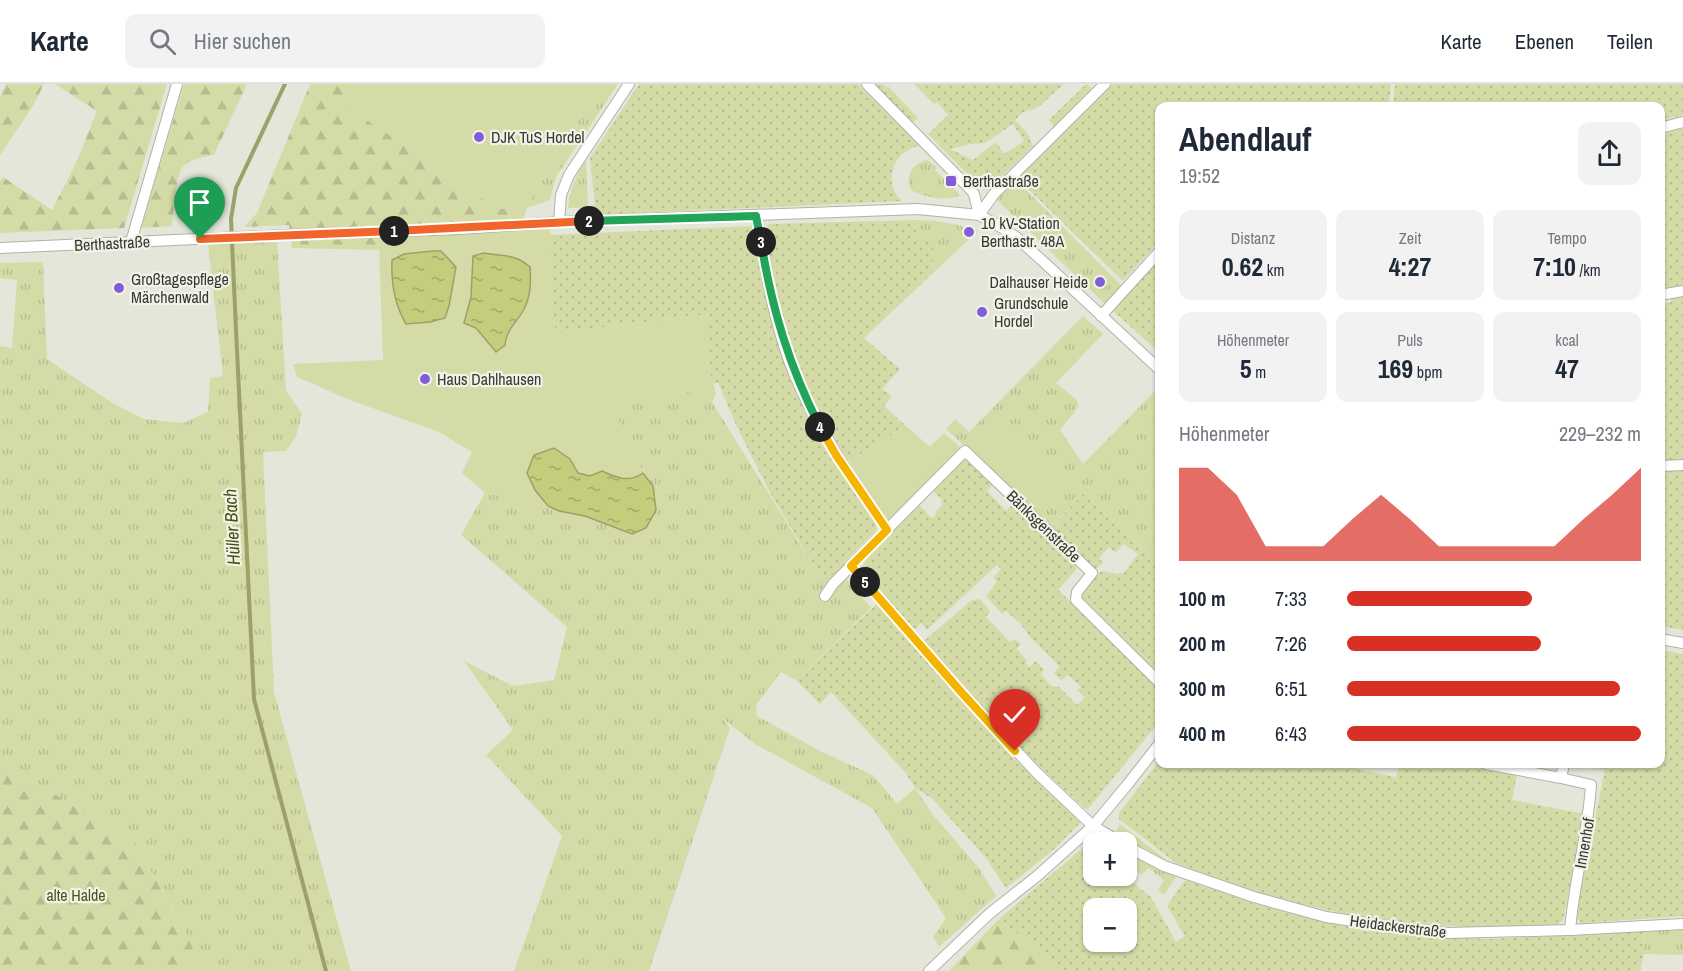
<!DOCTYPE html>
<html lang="de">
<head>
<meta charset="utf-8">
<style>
	body { margin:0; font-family:"Archivo Narrow",sans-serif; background:#f2f2f3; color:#1f2937; height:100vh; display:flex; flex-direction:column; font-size:22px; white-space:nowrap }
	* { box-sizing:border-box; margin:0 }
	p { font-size:20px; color:#747a83 }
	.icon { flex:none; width:33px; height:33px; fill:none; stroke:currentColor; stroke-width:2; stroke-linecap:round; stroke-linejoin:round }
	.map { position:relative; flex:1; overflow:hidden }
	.drawer { position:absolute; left:1155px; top:18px; width:510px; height:666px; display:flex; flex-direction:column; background:#fff; border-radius:12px; box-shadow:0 2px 4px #0004 }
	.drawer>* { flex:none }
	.fabs { position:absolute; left:1083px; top:748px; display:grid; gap:12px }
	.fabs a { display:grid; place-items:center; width:54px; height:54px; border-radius:12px; background:#fff; box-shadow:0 2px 4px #0004; font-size:30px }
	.pin { position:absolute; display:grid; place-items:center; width:51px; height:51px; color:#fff; margin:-62px -26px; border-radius:50% 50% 50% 0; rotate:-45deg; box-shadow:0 0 6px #0007 }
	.pin .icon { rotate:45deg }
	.km { position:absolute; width:30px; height:30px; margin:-15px; border-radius:50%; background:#222; color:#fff; font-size:16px; line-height:30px; text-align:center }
	.round { display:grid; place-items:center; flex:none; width:63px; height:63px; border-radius:12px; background:#f2f2f3 }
	.headline { display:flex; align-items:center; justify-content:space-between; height:102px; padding:0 24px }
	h1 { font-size:33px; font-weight:700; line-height:45px }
	.stats { display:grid; grid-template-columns:repeat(3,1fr); gap:9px; height:102px; padding:6px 24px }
	.stats div { display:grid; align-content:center; border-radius:12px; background:#f2f2f3; text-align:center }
	.stats b { font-size:26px; font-weight:700 }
	.stats small { font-size:16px; font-weight:400 }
	.stats p { font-size:16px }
	.chart { height:168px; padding:12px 24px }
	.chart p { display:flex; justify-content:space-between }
	.chart svg { width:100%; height:108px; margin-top:6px; fill:#d93025; opacity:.7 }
	ul { padding:0 24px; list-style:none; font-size:20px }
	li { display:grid; grid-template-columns:96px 72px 1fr; align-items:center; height:45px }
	li i { height:15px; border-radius:8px; background:#d93025 }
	header { display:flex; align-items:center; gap:36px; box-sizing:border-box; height:84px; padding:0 30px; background:#fff; border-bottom:2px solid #e0e1e3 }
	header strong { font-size:28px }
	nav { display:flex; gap:33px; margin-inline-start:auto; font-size:21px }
	.search { width:420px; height:54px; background:#f2f2f3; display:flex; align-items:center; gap:15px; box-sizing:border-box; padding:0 21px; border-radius:12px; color:#747a83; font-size:22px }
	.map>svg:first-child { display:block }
</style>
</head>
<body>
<header>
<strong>Karte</strong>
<div class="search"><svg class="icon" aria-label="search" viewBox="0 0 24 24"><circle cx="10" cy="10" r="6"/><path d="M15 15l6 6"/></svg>Hier suchen</div>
<nav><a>Karte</a><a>Ebenen</a><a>Teilen</a></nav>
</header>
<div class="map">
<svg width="1683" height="887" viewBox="0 0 1683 887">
	<defs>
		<pattern id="grass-tufts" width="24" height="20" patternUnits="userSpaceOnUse" patternTransform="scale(1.5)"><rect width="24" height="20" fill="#d5dba7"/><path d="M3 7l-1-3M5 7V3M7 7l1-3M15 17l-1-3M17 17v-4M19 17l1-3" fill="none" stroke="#b8bd90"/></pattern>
		<pattern id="forest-firs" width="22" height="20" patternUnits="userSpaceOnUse" patternTransform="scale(1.5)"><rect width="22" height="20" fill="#d5dba7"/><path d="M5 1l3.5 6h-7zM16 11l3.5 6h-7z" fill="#b8bd90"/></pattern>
		<pattern id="garden-dots" width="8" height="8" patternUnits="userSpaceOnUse" patternTransform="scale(1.5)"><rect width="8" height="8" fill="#d5dba7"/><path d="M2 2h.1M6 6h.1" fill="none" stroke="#b8bd90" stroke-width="1.8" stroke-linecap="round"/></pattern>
		<pattern id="water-ripples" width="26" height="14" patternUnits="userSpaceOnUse" patternTransform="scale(1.5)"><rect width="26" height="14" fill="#c5cd7d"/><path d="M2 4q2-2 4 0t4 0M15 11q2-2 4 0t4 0" fill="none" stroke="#a1a767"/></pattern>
	</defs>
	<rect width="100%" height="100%" fill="#e4e6da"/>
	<g fill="url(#grass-tufts)">
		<path d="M599 0H618L556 93 550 116 527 124 554 70Z"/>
		<path d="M586 75 588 124H568C570 105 576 91 586 75Z"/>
		<path d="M927 76 937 83 935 86 960 111C948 118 923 113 911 106 905 91 912 80 927 76Z"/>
		<path d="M1016 96 1123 203 1105 220 997 116Z"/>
		<path d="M915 136C938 136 957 140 978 147L932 190 934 158H917Z"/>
		<path d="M277 157 286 306 302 330 296 352 286 367 263 368 274 608 351 887H202L190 858 134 756 0 679V262L12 264 17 196 0 194V179L43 178 47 275 111 318 144 335 183 339 208 328 210 294 223 292 208 160Z"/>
		<path d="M1083 232 1103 250 1056 299 1076 315 1079 321 1074 329 1060 346 1083 380 1159 303V484L1156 483 1140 462 1083 410 1052 442 946 345 955 335 969 348Z"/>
		<path d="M688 308 712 318 821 494 839 486 871 524 796 596 781 588 756 621 757 632 822 668 873 691 897 720 915 704 934 732 978 783 996 812 939 863 933 853 946 834 872 724 755 660 722 634 730 644 649 887H514L562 752 486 671 513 646 464 577 513 602 554 596 567 543 461 451 485 409 525 416 559 427 585 432 632 450 653 402 624 358 614 317Z"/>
		<path d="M1120 740 1169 778 1128 756 1116 747Z"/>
		<path d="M1126 768 1176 793 1164 811 1158 806 1164 796 1148 784 1142 791 1127 780Z"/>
		<path d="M1683 843V871L1644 870 1643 845Z"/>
	</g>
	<g fill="url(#forest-firs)">
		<path d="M6 0H44L33 22 0 71V12Z"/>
		<path d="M55 0H167L124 144 0 149V97L3 93 52 126 75 81 97 27Z"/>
		<path d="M184 0H247L214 71C203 73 189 75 182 84 176 94 173 130 172 142L141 144Z"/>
		<path d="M310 0H361L347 22 498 125 527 124 523 138 376 142 379 166 292 164 289 141 244 143 257 129Z"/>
		<path d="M0 679 134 756 190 858 202 887H0Z"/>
		<path d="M999 835 1066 887H949Z"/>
	</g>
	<g fill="#d5dba7">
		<path d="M361 0H599L554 70 527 124 498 125 346 22Z"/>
		<path d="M550 140 555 249 711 230 707 276 716 310 712 318 688 308 614 317 624 358 653 402 656 426 646 444 632 450 585 432 559 427 525 416 485 409 462 389 472 368 439 348 350 316 297 293 293 280 383 276 379 164 376 150Z"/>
		<path d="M1004 332 1068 395 1036 427 970 367Z"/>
		<path d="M906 342 930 363 944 349 960 363 887 438 849 377Z"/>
	</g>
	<g fill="url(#garden-dots)" fill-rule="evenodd">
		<path d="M639 0H858L920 62C894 65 881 99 902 117L596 131 590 74Z"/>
		<path d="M875 0H883L887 4 888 2 918 34 912 39Z"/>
		<path d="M914 0H1064L1037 24 1023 28 1015 36 1027 49 1033 62 988 106 982 105 928 50 948 31 937 18 934 20ZM1013 40 1024 57 1004 70 996 58 973 76 950 65 971 60 985 59Z"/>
		<path d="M1086 0 1092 4 1054 43 1049 36Z"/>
		<path d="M1112 0H1391L1389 22H1160L1159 158 1123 197 1020 97V92Z"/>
		<path d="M1395 0H1683V31L1661 37 1660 22H1393Z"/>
		<path d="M1683 44V203L1663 207 1661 202V51Z"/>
		<path d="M915 136 917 158 934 157 932 190 864 254 900 285 882 305 892 312 884 322 906 342 849 377C802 308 770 228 765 145L769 140Z"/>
		<path d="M752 142 768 223 778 257 839 383 875 439 877 446 839 486 821 494 769 407 737 343 718 299H713L707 276 710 230 555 249 550 151Z"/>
		<path d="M1159 174V268L1111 225Z"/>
		<path d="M1683 212V376L1661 377 1660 220 1671 218V214Z"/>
		<path d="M964 376 969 377 994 399 987 407 1006 427 1013 420 1077 481 1076 486 1058 506 1159 602V638L1087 726 1048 691 1009 652 924 557 972 516 980 515 990 527 986 533 1010 558 1015 555 1021 560 1017 565 1027 577 1025 579 1029 583 1036 577 1044 586 1041 590 1051 602 1059 603 1077 621 1085 614 1077 606 1081 603 1068 591 1061 596 1054 589 1060 583 1030 553 1020 539 1006 527 1002 530 986 512 997 498 993 494 1001 485 997 481 927 546 921 539 914 546 864 488 862 483 867 474 919 421 932 434 936 431 935 429 943 420 941 418 942 416 933 407Z"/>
		<path d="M1661 386H1683V546L1661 542Z"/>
		<path d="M1083 410 1140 462 1156 483 1159 484V592L1082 517C1079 506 1092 497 1099 489L1103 487 1115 490 1124 489 1138 470 1123 460 1116 469 1109 463 1099 474 1103 479 1095 485 1051 444Z"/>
		<path d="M877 520 1013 674 1082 737 1054 765 1006 804 986 774 933 715 915 704 905 688 831 608 820 620 796 596Z"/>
		<path d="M1661 566 1683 570V832L1582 839 1575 832 1605 686 1576 680H1660Z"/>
		<path d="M1159 677 1160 680H1342V682L1396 693 1400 680H1458L1517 691 1512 716 1584 730 1563 836 1557 841 1469 843 1415 840 1364 834 1300 820 1240 803 1176 779 1119 735V729Z"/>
		<path d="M1085 762 1093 768 1094 792H1124L1151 813 1176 858 1185 852 1167 822 1185 796 1252 819 1325 838 1414 851 1487 855 1614 849 1643 845 1644 870 1640 887H1066L999 835ZM1094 825H1126V858H1094Z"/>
	</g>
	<g fill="url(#water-ripples)" stroke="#9ba167" stroke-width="1.5">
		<path d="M433 167H441L456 183 449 222 445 234 430 238 406 240C394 220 391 199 392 176L404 170Z"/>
		<path d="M484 169C504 173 514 169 530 183 531 198 531 213 523 227 516 239 506 246 505 261L496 268 476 244 464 239 471 213 473 172Z"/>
		<path d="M554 364 570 375 578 389 590 392 602 387C617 394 629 399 643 389L653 402 656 426 646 444 632 450 585 432 559 427 548 422 535 406 527 389 534 371Z"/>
	</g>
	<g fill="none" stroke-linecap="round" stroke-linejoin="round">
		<path stroke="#9ba167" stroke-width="4" d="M285 0 236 104 231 135 236 246 254 615 326 887"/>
		<defs>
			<g id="street">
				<path d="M867 0 970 105 974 110 979 131"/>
				<path d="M1660 44 1683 38"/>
				<path d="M979 131 994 110 1105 0"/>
				<path d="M756 132C766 186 774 242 795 292 819 348 853 396 887 446"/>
				<path d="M559 138 561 111 569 91 629 0"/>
				<path d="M131 158 177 0"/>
				<path d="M0 164 285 151 461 145 559 138 918 125 979 131 999 142 1016 153 1047 181 1160 286"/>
				<path d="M1660 211 1683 207"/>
				<path d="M1101 232 1160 167"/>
				<path d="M1660 382 1683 381"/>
				<path d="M851 482 962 609 1037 689 1093 742 1122 759"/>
				<path d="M825 512 833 500 965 367 1092 489 1077 508 1076 516 1160 599"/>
				<path d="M1660 555 1683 559"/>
				<path d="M1486 680 1561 694"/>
				<path d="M1564 680 1561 694 1591 701C1588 750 1574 797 1570 846"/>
				<path d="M1126 762 1164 782 1254 813 1326 833 1380 841 1448 849 1570 846 1683 840"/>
				<path d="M929 887 989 830 1036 793 1093 742 1128 700 1160 659"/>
			</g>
		</defs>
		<use href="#street" stroke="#b1b3a7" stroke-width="12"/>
		<use href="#street" stroke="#fff" stroke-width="10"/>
	</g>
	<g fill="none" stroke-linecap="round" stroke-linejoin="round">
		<defs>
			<path id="split-1" d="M200 155 394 147"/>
			<path id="split-2" d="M394 147 589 137"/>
			<path id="split-3" d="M589 137 756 132 761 158"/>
			<path id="split-4" d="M761 158C772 225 789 282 820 343"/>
			<path id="split-5" d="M820 343 836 371 887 446 851 482 865 498"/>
			<path id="split-6" d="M865 498 962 609 1015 667"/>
		</defs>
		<use href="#split-1" stroke="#fff" stroke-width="12"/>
		<use href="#split-2" stroke="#fff" stroke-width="12"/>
		<use href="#split-3" stroke="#fff" stroke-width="12"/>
		<use href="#split-4" stroke="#fff" stroke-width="12"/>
		<use href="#split-5" stroke="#fff" stroke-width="12"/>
		<use href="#split-6" stroke="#fff" stroke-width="12"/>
		<use href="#split-1" stroke="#f0652b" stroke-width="8"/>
		<use href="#split-2" stroke="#f0652b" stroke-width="8"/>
		<use href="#split-3" stroke="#22a559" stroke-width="8"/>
		<use href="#split-4" stroke="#22a559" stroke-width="8"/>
		<use href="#split-5" stroke="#f5b400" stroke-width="8"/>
		<use href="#split-6" stroke="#f5b400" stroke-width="8"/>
	</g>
	<g fill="#815ed8" stroke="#f2f3e7" stroke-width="2">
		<circle cx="479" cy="53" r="6"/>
		<rect x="945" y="91" width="12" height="12" rx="3"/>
		<circle cx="969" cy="148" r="6"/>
		<circle cx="1100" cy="198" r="6"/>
		<circle cx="119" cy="204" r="6"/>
		<circle cx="982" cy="228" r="6"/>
		<circle cx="425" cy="295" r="6"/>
	</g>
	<g text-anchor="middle" stroke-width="4.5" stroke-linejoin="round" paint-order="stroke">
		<g font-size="16" fill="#383934" stroke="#f2f3e7" text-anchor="start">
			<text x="491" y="59">DJK TuS Hordel</text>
			<text x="963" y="103">Berthastraße</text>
			<text x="981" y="145">10 kV-Station<tspan x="981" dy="18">Berthastr. 48A</tspan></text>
			<text x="131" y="201">Großtagespflege<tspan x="131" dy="18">Märchenwald</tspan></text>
			<text x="1088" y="204" text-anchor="end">Dalhauser Heide</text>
			<text x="994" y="225">Grundschule<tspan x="994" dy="18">Hordel</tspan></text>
			<text x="437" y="301">Haus Dahlhausen</text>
		</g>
		<g font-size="16" fill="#383934" stroke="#f2f3e7">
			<text transform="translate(112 159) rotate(-3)" y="6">Berthastraße</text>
			<text transform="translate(1044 442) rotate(44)" y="6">Bänksgenstraße</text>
			<text transform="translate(1584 759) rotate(-80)" y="6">Innenhof</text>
			<text transform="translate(1398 842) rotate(7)" y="6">Heidackerstraße</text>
		</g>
		<g font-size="16" fill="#50551a" stroke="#f2f3e7">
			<text x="76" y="817">alte Halde</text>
		</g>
		<g font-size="18" font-style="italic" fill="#4a4f13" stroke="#f2f3e7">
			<text transform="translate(232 443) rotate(-93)" y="6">Hüller Bach</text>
		</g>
	</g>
</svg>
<div class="fabs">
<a>+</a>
<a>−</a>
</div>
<div class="pin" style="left:200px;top:155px;background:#1e9e55"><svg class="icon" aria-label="arrive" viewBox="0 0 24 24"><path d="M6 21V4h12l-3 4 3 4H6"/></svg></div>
<div class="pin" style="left:1015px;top:667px;background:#d93025"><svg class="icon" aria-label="check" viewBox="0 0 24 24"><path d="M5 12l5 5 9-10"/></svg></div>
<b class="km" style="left:394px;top:147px">1</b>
<b class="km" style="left:589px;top:137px">2</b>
<b class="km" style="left:761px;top:158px">3</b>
<b class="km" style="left:820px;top:343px">4</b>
<b class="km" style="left:865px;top:498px">5</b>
<section class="drawer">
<div class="headline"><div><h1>Abendlauf</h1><p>19:52</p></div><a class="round"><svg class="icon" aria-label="share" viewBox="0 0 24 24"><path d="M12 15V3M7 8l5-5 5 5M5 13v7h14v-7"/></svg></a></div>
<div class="stats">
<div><p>Distanz</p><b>0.62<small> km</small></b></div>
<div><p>Zeit</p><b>4:27</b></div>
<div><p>Tempo</p><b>7:10<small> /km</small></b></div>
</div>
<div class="stats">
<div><p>Höhenmeter</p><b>5<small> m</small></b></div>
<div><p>Puls</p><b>169<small> bpm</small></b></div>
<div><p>kcal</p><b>47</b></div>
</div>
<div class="chart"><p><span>Höhenmeter</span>229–232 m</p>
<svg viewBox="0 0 160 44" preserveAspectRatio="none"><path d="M0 44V6L10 6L20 17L30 38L40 38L50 38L60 27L70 17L80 27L90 38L100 38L110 38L120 38L130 38L140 27L150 17L160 6V44z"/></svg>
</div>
<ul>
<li><b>100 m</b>7:33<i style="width:63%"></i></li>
<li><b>200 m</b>7:26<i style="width:66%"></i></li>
<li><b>300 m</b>6:51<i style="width:93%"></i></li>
<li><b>400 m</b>6:43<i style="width:100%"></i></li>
</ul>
</section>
</div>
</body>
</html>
